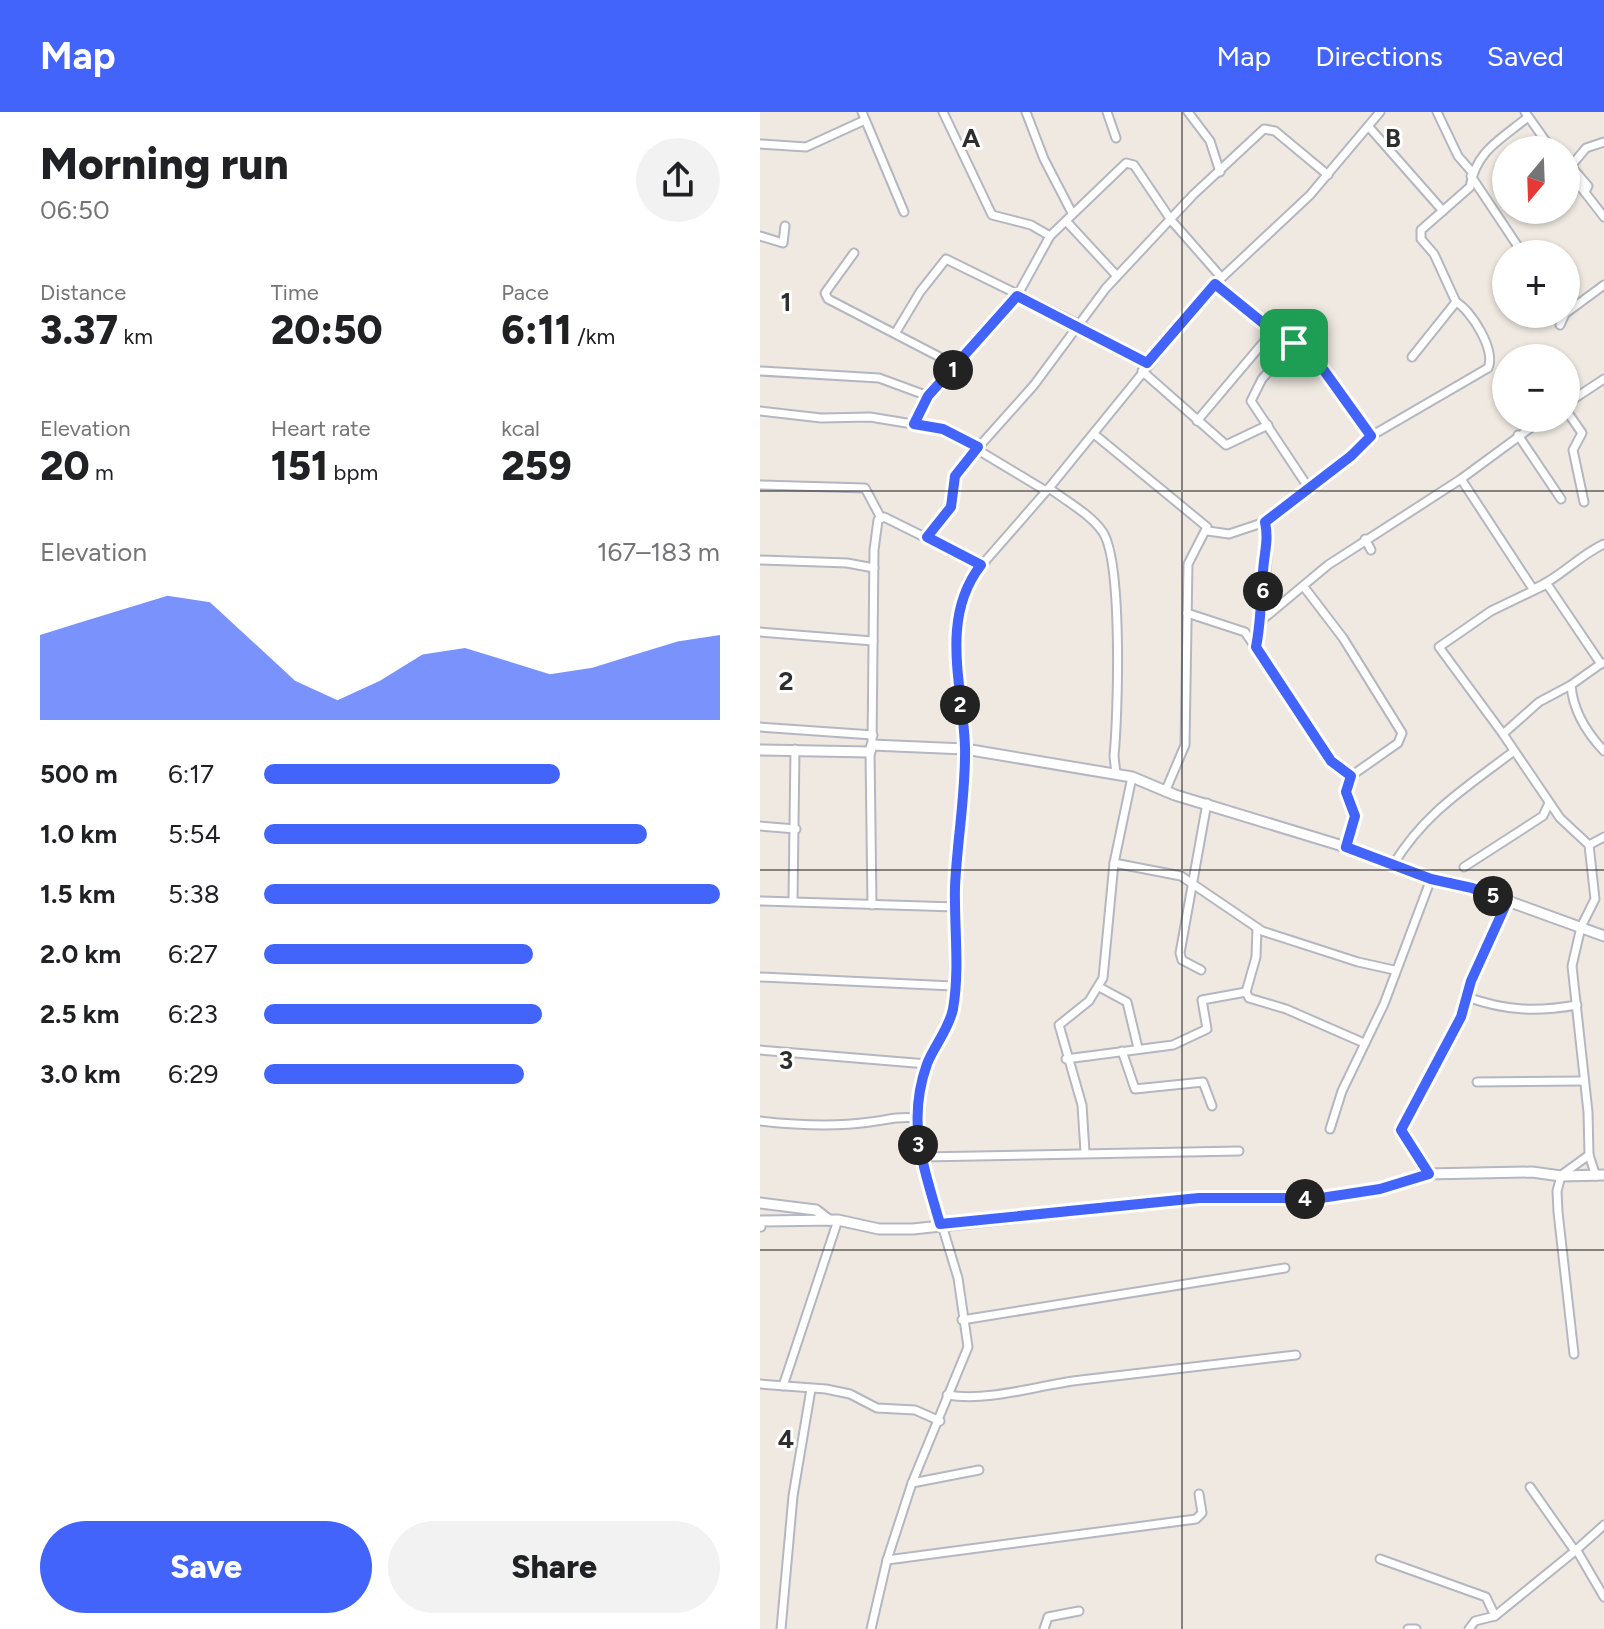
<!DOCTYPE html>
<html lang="en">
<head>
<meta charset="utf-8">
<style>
	body { margin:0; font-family:Figtree,sans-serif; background:#f2f2f2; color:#202124; height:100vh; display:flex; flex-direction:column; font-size:30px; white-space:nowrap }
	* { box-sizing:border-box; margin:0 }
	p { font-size:26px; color:#757577 }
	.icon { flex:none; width:44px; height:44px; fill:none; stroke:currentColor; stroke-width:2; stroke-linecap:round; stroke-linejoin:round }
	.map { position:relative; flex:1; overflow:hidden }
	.panel { display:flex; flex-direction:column; background:#fff; width:760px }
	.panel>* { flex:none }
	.needle { width:52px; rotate:199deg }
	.buttons { position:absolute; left:732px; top:24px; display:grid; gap:16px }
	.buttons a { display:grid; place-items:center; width:88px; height:88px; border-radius:50%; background:#fff; box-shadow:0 2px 6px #0004; font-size:40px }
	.pin { position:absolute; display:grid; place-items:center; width:68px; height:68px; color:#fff; margin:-34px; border-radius:16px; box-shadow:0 4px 12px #0006 }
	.km { position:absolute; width:40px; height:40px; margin:-20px; border-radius:50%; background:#222; color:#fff; font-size:22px; line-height:40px; text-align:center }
	.round { display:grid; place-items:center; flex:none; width:84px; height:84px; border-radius:42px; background:#f2f2f2 }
	.summary { display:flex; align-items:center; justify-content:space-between; height:136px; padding:0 40px }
	h1 { font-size:44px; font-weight:800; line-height:60px }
	.figures { display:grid; grid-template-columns:repeat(3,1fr); gap:12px; height:136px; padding:8px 40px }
	.figures div { display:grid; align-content:center }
	.figures b { font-size:40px; font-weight:800 }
	.figures small { font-size:22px; font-weight:400 }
	.figures p { font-size:22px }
	.chart { height:224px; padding:16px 40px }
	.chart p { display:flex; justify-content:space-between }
	.chart svg { width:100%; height:144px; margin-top:8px; fill:#4264fb; opacity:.7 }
	.button { display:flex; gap:16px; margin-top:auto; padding:16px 40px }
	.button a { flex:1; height:92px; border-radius:48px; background:#4264fb; color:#fff; font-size:32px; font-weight:800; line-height:92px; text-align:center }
	.button a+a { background:#f2f2f2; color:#202124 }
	ul { padding:0 40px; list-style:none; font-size:26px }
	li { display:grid; grid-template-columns:128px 96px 1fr; align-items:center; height:60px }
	li i { height:20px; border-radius:10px; background:#4264fb }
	header { display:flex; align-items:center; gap:48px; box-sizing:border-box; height:112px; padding:0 40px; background:#4264fb; color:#fff }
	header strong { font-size:38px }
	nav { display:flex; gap:44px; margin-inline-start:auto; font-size:28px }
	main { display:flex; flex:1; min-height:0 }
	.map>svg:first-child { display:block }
</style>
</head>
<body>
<header>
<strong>Map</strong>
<nav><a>Map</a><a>Directions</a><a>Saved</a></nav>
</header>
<main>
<section class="panel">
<div class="summary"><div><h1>Morning run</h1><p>06:50</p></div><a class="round"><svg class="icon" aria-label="share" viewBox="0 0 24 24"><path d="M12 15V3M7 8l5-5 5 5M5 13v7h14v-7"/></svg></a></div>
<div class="figures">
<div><p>Distance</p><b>3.37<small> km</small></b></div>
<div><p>Time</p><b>20:50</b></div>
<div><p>Pace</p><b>6:11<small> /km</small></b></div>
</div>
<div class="figures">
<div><p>Elevation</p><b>20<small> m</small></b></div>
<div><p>Heart rate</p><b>151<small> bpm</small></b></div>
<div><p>kcal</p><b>259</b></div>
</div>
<div class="chart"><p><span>Elevation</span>167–183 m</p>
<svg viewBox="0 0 160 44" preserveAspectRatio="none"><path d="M0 44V18L10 14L20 10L30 6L40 8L50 20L60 32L70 38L80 32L90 24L100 22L110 26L120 30L130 28L140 24L150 20L160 18V44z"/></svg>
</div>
<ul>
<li><b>500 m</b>6:17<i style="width:65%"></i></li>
<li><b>1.0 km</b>5:54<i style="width:84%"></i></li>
<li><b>1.5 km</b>5:38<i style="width:100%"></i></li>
<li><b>2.0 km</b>6:27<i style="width:59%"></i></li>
<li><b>2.5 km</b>6:23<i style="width:61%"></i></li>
<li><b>3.0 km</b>6:29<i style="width:57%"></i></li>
</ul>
<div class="button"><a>Save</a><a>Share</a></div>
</section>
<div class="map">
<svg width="844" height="1517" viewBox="0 0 844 1517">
	<rect width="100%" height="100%" fill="#efe9e1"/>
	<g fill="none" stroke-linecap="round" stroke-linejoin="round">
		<defs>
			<g id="street">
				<path d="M102 0 144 100"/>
				<path d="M183 0 232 103 271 113 290 124"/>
				<path d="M266 0 284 47 312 101"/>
				<path d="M347 0 356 26"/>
				<path d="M428 0 450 29 460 60"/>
				<path d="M677 0 698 44 711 59"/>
				<path d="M765 0 792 38"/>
				<path d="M609 15 683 99"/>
				<path d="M0 32 46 35 105 8"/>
				<path d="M806 56 844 105"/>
				<path d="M711 64 763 142"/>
				<path d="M825 80 828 74 811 54 826 36 844 30"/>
				<path d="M306 109 357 164"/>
				<path d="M0 124 23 131 25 114"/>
				<path d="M94 141 65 181 68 187 197 254"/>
				<path d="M806 201 844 173"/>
				<path d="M800 213 805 202"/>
				<path d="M136 220 160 180 186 147 318 212 387 251"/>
				<path d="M534 231 502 267 491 289 548 375"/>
				<path d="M652 245 696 190 674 142 661 127V118L710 75C716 39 740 28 768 5"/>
				<path d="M0 259 119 266 168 284"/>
				<path d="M382 259 466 333 508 313"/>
				<path d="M806 292 844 267"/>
				<path d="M806 298 822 321 813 338 824 390"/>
				<path d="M0 299 61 306 110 305 183 317 286 379"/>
				<path d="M437 309 513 219"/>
				<path d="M154 312 168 284 257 184 290 124 366 51 374 53 411 108 461 165"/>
				<path d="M334 322 447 415 428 452 425 633 405 680"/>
				<path d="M758 323 801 387"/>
				<path d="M611 324 728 256C736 238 711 198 696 190"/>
				<path d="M701 367 773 477C799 467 818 444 844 432"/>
				<path d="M0 373 105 376 121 406"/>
				<path d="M289 376C306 389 330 402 342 419 363 447 358 604 354 644L356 662"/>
				<path d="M448 419 469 422 505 410 591 344 611 324 555 246 513 219 455 172"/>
				<path d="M167 425 191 395 199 357 274 273 346 176 433 83 504 17 515 19 568 63"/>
				<path d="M605 427 611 438"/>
				<path d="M0 448 87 451 114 456"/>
				<path d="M544 475 583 526 642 621 638 631 591 664"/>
				<path d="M427 501 485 520 571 649 591 664 586 680 595 704 586 735"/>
				<path d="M502 508C503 477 511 439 505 410"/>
				<path d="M0 520 113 529"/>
				<path d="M496 535 502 508 568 453 701 367 784 306"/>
				<path d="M842 551 811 573C813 599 826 620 844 639"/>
				<path d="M811 573 779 590 743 622 800 706 829 733 835 787 821 815 812 854 828 1000 829 1043 836 1064"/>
				<path d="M0 615 113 623"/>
				<path d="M743 622 679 535 731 499 787 472 841 552"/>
				<path d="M112 633 114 438 118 408 124 405 221 453"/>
				<path d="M110 640 112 793"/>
				<path d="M0 714 36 717"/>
				<path d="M829 733 844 725"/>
				<path d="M354 751 421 764 502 819 598 850 634 858"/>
				<path d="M633 753C665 700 707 675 754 639"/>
				<path d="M704 755 783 704 789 691"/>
				<path d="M0 789 196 795"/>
				<path d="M33 789 35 637"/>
				<path d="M497 816 496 845 486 880 489 886 526 897 604 931"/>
				<path d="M441 858 422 848 420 841 447 691"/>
				<path d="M0 865 193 874"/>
				<path d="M339 875 367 890 378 936"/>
				<path d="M707 885C746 899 777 900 817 893"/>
				<path d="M0 938 167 952"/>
				<path d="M362 939 375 977 443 970 452 994"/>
				<path d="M306 947 413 933 447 917 442 888 486 880"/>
				<path d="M717 970 823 969"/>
				<path d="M0 1009C35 1013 75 1015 110 1010 127 1008 138 1004 155 1006"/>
				<path d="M570 1017 582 979 624 892 671 767"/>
				<path d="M325 1040 322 993 299 913 329 889 343 866 354 751 372 665"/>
				<path d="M161 1045 479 1039"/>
				<path d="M669 1062 641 1018 701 905 711 869 747 790"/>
				<path d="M800 1064 829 1043"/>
				<path d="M801 1064 797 1079 798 1100 814 1242"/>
				<path d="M0 1114 1 1115"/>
				<path d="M202 1208 525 1156"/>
				<path d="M0 1272 66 1277 90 1282 117 1296 155 1298 180 1309"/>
				<path d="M23 1274 78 1108"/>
				<path d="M187 1283C231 1290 277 1273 321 1268 392 1260 464 1251 536 1243"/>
				<path d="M152 1371 219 1358"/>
				<path d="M770 1375 815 1439 844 1413"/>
				<path d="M816 1437 844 1485"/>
				<path d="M620 1447 726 1485 735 1504"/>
				<path d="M127 1448 436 1407 442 1401 439 1382"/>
				<path d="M21 1517 33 1384 51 1277"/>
				<path d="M111 1517 127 1448 152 1371 208 1235 198 1166 158 1034 155 1006 167 952 193 898 195 779 205 637 196 562 197 521 207 470 289 376 455 172 550 83 620 0"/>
				<path d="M284 1517 288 1505 319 1499"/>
				<path d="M648 1517H656"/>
				<path d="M709 1517 715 1509 735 1504 815 1439"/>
			</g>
			<g id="secondary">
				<path d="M0 638 110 640 112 633 205 637 372 665 415 683 586 735 671 767 712 776 844 824"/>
				<path d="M0 1091 56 1098 69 1108"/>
				<path d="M0 1109 78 1108 119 1117H153L439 1086H561L620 1077 666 1062 772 1060 801 1064 844 1063"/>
			</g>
		</defs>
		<use href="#street" stroke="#b4b7c1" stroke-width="11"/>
		<use href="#secondary" stroke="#b4b7c1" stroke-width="13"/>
		<use href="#street" stroke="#fff" stroke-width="7"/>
		<use href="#secondary" stroke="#fff" stroke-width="9"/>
	</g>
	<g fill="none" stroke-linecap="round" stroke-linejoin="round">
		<defs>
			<path id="route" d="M455 172 513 219 555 246 611 324 591 344 505 410C509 429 504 441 503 460 501 486 501 510 496 535L571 649 591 664 586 680 595 704 586 735 671 767 712 776 747 790 711 869 701 905 641 1018 669 1062 620 1077 561 1086H439L180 1112C164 1055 146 1011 167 952 174 934 189 917 193 897 200 857 194 815 195 775 197 729 206 681 205 635 203 574 179 507 221 453L167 425 191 395 195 364 218 335 183 317 154 312 168 284 257 184 387 251Z"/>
		</defs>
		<use href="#route" stroke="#fff" stroke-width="16"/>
		<use href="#route" stroke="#4264fb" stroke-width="10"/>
	</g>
	<path fill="none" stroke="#2e2e2e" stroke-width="2" stroke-opacity="0.55" d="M422 0V1517M0 379H844M0 758H844M0 1138H844"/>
	<g font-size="26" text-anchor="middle" font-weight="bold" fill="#2e2e2e" stroke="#fff" stroke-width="6" stroke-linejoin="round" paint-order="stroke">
		<text x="211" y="35">A</text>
		<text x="633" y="35">B</text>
		<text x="26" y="199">1</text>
		<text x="26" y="578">2</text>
		<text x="26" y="957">3</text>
		<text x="26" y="1336">4</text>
	</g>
</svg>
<div class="buttons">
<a><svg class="needle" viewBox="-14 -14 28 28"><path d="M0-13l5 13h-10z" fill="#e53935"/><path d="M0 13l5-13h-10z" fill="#757577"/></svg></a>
<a>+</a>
<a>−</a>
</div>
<div class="pin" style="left:534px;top:231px;background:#1e9e55"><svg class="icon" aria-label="arrive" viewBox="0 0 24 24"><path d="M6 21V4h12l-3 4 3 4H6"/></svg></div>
<b class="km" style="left:193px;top:258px">1</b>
<b class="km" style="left:200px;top:593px">2</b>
<b class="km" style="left:158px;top:1033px">3</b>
<b class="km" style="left:545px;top:1087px">4</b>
<b class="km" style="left:733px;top:784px">5</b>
<b class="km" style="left:503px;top:479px">6</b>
</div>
</main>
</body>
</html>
